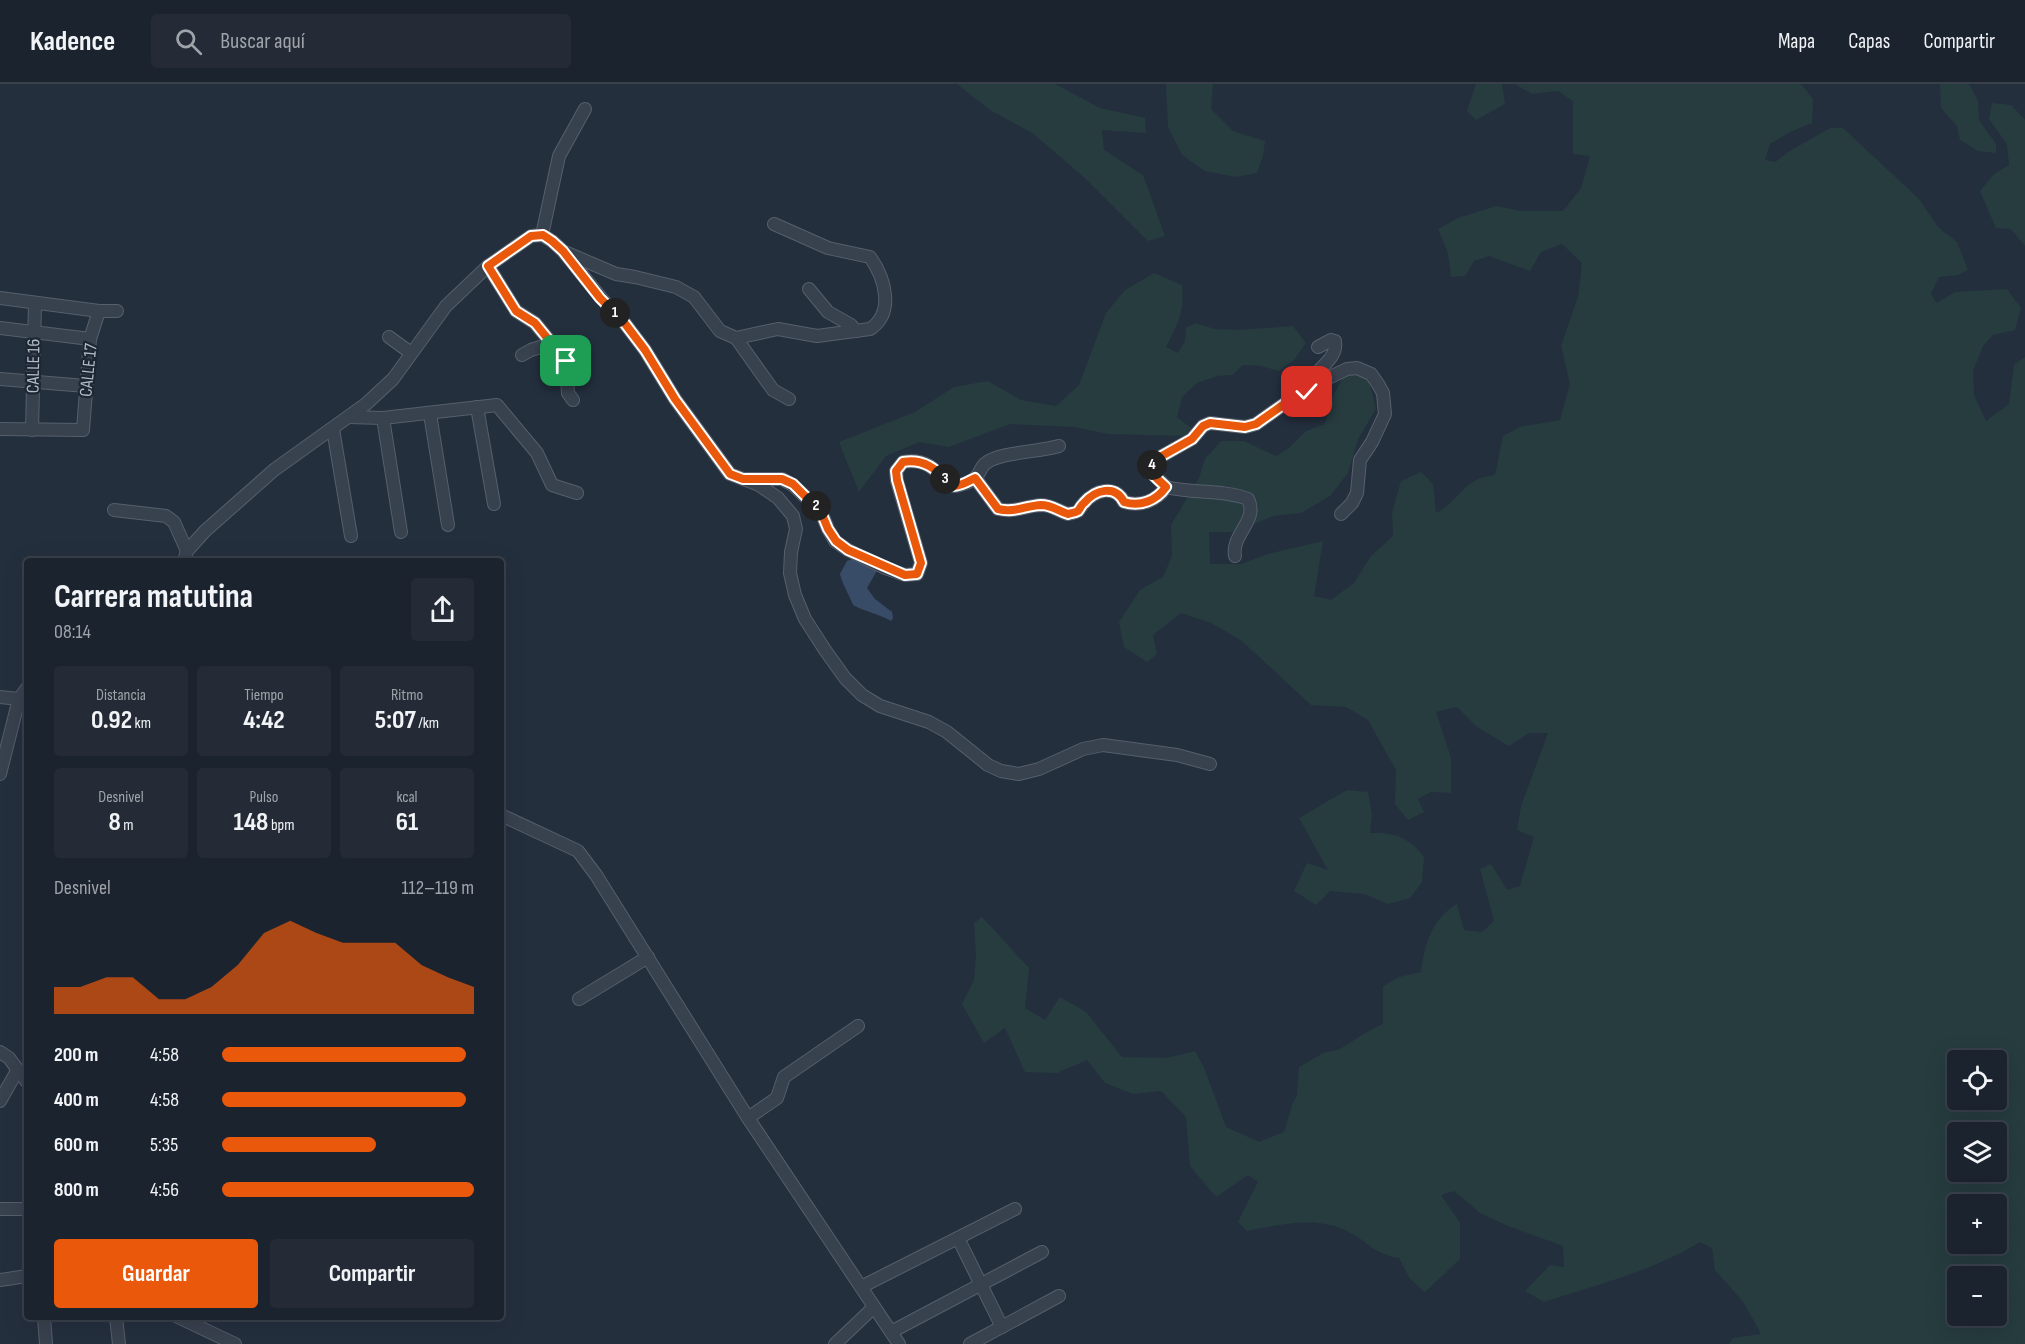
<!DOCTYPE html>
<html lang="es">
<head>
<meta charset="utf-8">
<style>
	body { margin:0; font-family:"Sofia Sans Condensed",sans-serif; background:#242b36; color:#f1f3f6; height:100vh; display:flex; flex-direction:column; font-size:22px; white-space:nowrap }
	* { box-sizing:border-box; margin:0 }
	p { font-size:20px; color:#a0a4aa }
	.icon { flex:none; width:33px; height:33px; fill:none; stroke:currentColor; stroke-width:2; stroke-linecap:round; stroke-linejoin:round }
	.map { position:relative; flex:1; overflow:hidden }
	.side { position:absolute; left:24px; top:474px; width:480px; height:762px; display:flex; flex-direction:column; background:#1b232e; border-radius:6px; box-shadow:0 6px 24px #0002,0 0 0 2px #39404a }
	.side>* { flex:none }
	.fabs { position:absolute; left:1947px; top:966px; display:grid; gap:12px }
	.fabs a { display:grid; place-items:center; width:60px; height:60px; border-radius:6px; background:#1b232e; box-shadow:0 6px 24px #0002,0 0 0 2px #39404a; font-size:30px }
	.pin { position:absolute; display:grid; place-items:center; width:51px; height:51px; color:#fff; margin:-26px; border-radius:12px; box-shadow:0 3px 9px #0006 }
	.km { position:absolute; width:30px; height:30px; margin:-15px; border-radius:50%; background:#222; color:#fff; font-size:16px; line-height:30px; text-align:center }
	.round { display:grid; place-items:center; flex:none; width:63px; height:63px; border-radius:6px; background:#242b36 }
	.headline { display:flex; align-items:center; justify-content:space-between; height:102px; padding:0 30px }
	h1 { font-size:33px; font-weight:700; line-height:45px }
	.figures { display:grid; grid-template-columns:repeat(3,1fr); gap:9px; height:102px; padding:6px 30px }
	.figures div { display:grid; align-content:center; border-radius:6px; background:#242b36; text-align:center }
	.figures b { font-size:26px; font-weight:700 }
	.figures small { font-size:16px; font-weight:400 }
	.figures p { font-size:16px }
	.chart { height:168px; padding:12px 30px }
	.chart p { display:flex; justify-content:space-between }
	.chart svg { width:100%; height:108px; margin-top:6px; fill:#ea580c; opacity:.7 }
	.cta { display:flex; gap:12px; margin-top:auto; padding:12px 30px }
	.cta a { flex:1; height:69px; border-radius:6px; background:#ea580c; color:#fff; font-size:24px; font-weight:700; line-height:69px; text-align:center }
	.cta a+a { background:#242b36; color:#f1f3f6 }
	ul { padding:0 30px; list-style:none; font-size:20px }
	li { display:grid; grid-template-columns:96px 72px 1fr; align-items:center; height:45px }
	li i { height:15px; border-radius:8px; background:#ea580c }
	header { display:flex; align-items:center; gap:36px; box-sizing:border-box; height:84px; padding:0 30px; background:#1b232e; border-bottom:2px solid #39404a }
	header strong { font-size:28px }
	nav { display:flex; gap:33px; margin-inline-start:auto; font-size:21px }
	.search { width:420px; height:54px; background:#242b36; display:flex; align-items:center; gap:15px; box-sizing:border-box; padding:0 21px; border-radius:6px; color:#a0a4aa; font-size:22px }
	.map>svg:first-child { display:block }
</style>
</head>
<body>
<header>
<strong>Kadence</strong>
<div class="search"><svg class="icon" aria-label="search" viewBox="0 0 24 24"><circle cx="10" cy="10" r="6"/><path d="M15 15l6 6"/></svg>Buscar aquí</div>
<nav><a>Mapa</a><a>Capas</a><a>Compartir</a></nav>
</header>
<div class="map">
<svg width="2025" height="1260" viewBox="0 0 2025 1260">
	<rect width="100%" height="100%" fill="#242f3e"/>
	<g fill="#263c3f" fill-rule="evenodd">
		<path d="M957 0H1055L1100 24 1145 34 1146 49 1102 46 1104 66 1143 91 1165 152 1148 157 1085 94 1032 49 990 26Z"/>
		<path d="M1166 0H1213L1211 25 1233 47 1265 57 1263 72 1257 89 1236 93 1205 87 1182 71 1168 43Z"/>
		<path d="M1476 0H1502L1505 20 1476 36 1467 27Z"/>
		<path d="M1515 0H1801L1813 15 1812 39 1788 49 1770 60 1765 76 1775 78 1788 68 1830 44H1843L1919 115 1938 143 1957 158 1968 186 1958 191 1939 193 1931 210 1937 219 1955 208 2007 205 2021 224 2015 246 1993 251 1983 262 1973 287 1974 311 1986 337 2009 320 2014 281 2025 273V1260H1729L1733 1254 1761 1250 1744 1219 1715 1186 1712 1164 1700 1158C1653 1187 1596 1201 1544 1218L1525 1207 1550 1181 1564 1183 1563 1162 1508 1142 1480 1129 1454 1107 1441 1111 1460 1139V1175L1425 1208 1410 1195 1399 1174C1373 1170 1367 1156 1345 1146 1314 1132 1279 1141 1247 1147L1238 1138 1258 1098 1248 1091 1216 1113 1190 1082 1186 1033 1161 1007 1133 1010 1105 999 1087 976 1057 989 1025 988 1005 944 984 959 962 920 974 896 976 871 974 839 982 833 1029 884 1025 924 1045 936 1060 913 1086 928 1122 973 1166 974 1195 967 1204 984 1226 1043 1259 1058 1284 1048 1293 1018 1297 1011 1299 983 1323 969 1340 965 1365 949 1383 940V902L1399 893 1421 888C1425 859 1431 836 1457 820L1464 846 1482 848 1494 837 1480 785 1491 780 1507 806 1520 802 1534 753 1517 746 1521 722 1548 649H1529L1509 662 1477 643 1457 623 1436 628 1451 674V709L1431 708 1418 715 1424 728 1408 736 1395 720 1396 686 1368 636 1346 623 1311 621 1242 557 1211 539 1181 529 1153 551 1157 570 1147 578 1124 563 1119 538 1140 506 1163 493 1172 472 1171 441 1199 394 1205 375 1221 357H1244L1276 372 1289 364 1306 347 1325 340 1333 312 1345 290 1368 292 1376 325 1358 355 1348 389 1330 412 1301 429 1274 432 1234 448H1209L1210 480H1241L1268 470 1323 457 1314 512 1331 516 1354 499 1371 472 1393 452 1392 428 1401 397 1421 388 1433 400 1436 429C1453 421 1460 405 1476 396 1482 393 1489 392 1495 391L1503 352 1520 343 1560 336 1570 300 1561 262 1578 213 1582 179 1562 160 1541 168 1530 187 1489 172 1474 177 1465 192 1451 193 1448 169 1438 145 1458 134 1496 122 1521 127H1563L1581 104 1590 72 1573 70V17L1558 7 1532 10ZM1958 976H1996V1016H1958ZM1958 1048H1996V1088H1958ZM1958 1120H1996V1160H1958ZM1958 1192H1996V1232H1958Z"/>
		<path d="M1940 0H1969L1978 17 1979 36 1996 60V69L1978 67 1960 56 1957 42 1941 24Z"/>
		<path d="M1992 19 2011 21 2025 36V162L2011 145 1996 144 1980 107 1994 90 2009 81 2007 60 1989 35Z"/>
		<path d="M1154 189 1182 201C1185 227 1178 240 1166 263L1178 269 1185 257 1186 244 1195 239 1215 245 1240 246 1293 242 1306 259 1294 276 1279 287 1261 282 1243 281 1232 291 1217 292 1197 299 1182 313 1177 333 1191 344 1186 352 1109 350 1074 343 1010 340 949 363 919 358 886 372 859 408 839 358 915 328 954 303 988 297 1021 316 1056 322 1079 301 1106 229 1125 206Z"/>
		<path d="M1347 706 1368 708 1372 731 1370 749C1395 748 1409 753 1424 773L1422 798 1410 814 1388 820 1364 810 1330 807 1316 821 1294 807 1307 779 1328 786 1299 734Z"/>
	</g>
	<path fill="#394c67" d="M853 475 879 483 867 504 875 515 892 528 893 534 891 537C879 530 866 528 853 521 849 510 843 502 840 490L847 477Z"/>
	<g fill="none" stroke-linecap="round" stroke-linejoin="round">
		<defs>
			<g id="street">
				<path d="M542 151 559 72 585 25"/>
				<path d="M567 169 616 190 635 193 676 203 694 213 720 247 736 254 778 245 817 252 870 245C895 229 885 194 870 173L828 164 774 140"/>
				<path d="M488 182 516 227 535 239 566 277 568 309 573 316"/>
				<path d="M809 205 828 228 851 241 856 247"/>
				<path d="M0 214 99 227H117"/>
				<path d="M0 244 90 255"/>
				<path d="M389 253 411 269"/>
				<path d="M736 254 773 306 789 315"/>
				<path d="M522 271 531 266 553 259"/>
				<path d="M0 295 86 302"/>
				<path d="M1307 306C1311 300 1314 294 1318 288 1326 278 1337 272 1335 257L1331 256 1318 263"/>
				<path d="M477 323 494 420"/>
				<path d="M430 330 448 441"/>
				<path d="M349 333 383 334 497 321 537 369 552 401 577 409"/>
				<path d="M383 334 401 448"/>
				<path d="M0 345 83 346 90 255 99 227"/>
				<path d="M333 345 351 452"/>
				<path d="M32 346 35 219"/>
				<path d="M975 394 998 425C1014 429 1025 422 1041 421 1052 421 1058 427 1068 430 1072 429 1075 429 1078 427 1079 426 1083 420 1084 419 1095 406 1115 400 1124 418 1140 423 1157 417 1166 403 1193 410 1221 405 1248 415 1259 437 1231 450 1235 472"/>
				<path d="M747 395H782L793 401 821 428 828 445 835 457 848 466 885 484 905 491 917 490 921 479 897 397 896 387 903 378C938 372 941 402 954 402 959 402 971 398 975 394 980 390 981 382 986 379 1000 368 1040 368 1059 362"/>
				<path d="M1166 403 1151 388 1152 381 1160 373 1192 355 1203 342 1210 339 1245 343 1256 340 1294 313 1312 305 1324 296 1347 285 1357 284 1371 290 1378 300 1383 309 1385 330 1372 358 1360 376 1357 409 1352 419 1341 430"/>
				<path d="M114 426 166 432 174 438 187 467"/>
				<path d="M184 477 187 467 205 447 274 386 366 320 393 295 446 222 488 182 531 152 542 151 552 157 563 167 601 214 623 237 645 266 675 315 730 390 759 401 778 414 793 432 796 445 791 468 790 489 795 511 805 535 825 566 845 594 862 611 880 622 929 638 947 648 988 681 1001 687 1019 690 1039 685 1083 665 1103 661 1177 671 1210 680"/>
				<path d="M0 613 19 615"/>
				<path d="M0 690 19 615 27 604"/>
				<path d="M501 731 578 767 596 791 748 1034 899 1260"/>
				<path d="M579 915 648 873"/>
				<path d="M0 968 9 974 27 998"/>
				<path d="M0 1017 17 987"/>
				<path d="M748 1034 777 1014 784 993 858 942"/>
				<path d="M0 1125H27"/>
				<path d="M958 1154 1002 1243"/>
				<path d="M0 1196 27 1192"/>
				<path d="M861 1203 1015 1125"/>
				<path d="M44 1233 46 1260"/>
				<path d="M116 1233 119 1260"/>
				<path d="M178 1233 235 1260"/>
				<path d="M891 1248 1042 1168"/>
				<path d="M835 1260 874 1223"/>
				<path d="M970 1260 1059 1212"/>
			</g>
		</defs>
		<use href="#street" stroke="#565f6c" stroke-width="14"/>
		<use href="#street" stroke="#38414e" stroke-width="12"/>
	</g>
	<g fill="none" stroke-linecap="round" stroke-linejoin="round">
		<defs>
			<path id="route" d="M566 277 535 239 516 227 488 182 531 152 543 151 552 157 563 167 600 214 623 237 645 266 675 315 730 390 743 395H782L793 400 821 428 828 445 836 457 848 466 905 491 917 490 921 479 897 396 896 387 903 378C920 375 934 382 945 396 948 400 947 401 952 402 960 403 969 397 975 394L998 425C1014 429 1025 422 1041 421 1052 421 1058 427 1068 430 1071 429 1075 429 1078 427 1079 426 1082 420 1084 419 1095 406 1115 400 1124 418 1140 423 1156 417 1166 403L1150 388 1152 381 1160 373 1192 355 1203 342 1210 339 1245 343 1256 340 1294 313 1307 308"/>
		</defs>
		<use href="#route" stroke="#fff" stroke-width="12"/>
		<use href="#route" stroke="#ea580c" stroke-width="8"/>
	</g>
	<g text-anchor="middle" stroke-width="4.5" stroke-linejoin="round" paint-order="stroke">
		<g font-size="18" fill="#b4bcc9" stroke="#1d2633">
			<text transform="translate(33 282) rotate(-89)" y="6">CALLE 16</text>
			<text transform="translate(88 286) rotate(-84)" y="6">CALLE 17</text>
		</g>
	</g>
</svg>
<div class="fabs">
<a><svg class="icon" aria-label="locate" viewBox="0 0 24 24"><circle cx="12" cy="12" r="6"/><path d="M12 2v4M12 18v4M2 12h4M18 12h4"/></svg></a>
<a><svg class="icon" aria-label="layers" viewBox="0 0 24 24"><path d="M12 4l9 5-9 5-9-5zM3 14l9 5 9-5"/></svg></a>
<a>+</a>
<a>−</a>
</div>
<div class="pin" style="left:566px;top:277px;background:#1e9e55"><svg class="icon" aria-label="arrive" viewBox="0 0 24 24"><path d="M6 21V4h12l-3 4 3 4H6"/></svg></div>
<div class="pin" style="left:1307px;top:308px;background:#d93025"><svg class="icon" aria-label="check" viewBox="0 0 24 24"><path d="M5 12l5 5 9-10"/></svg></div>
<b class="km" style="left:615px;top:229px">1</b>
<b class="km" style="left:816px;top:422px">2</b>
<b class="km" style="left:945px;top:395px">3</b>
<b class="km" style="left:1152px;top:381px">4</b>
<section class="side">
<div class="headline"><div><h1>Carrera matutina</h1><p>08:14</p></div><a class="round"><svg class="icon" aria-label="share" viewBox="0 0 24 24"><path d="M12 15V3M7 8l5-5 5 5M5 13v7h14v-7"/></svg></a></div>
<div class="figures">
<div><p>Distancia</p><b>0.92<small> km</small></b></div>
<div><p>Tiempo</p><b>4:42</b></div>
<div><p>Ritmo</p><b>5:07<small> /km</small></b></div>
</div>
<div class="figures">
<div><p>Desnivel</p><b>8<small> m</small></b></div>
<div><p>Pulso</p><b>148<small> bpm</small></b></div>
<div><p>kcal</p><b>61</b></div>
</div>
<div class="chart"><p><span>Desnivel</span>112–119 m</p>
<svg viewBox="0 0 160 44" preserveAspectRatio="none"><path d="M0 44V33L10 33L20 29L30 29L40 38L50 38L60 33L70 24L80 11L90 6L100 11L110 15L120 15L130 15L140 24L150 29L160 33V44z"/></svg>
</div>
<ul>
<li><b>200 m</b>4:58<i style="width:97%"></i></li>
<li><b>400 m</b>4:58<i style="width:97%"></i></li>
<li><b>600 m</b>5:35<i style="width:61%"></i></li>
<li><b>800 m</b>4:56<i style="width:100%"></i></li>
</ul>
<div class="cta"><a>Guardar</a><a>Compartir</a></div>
</section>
</div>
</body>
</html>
